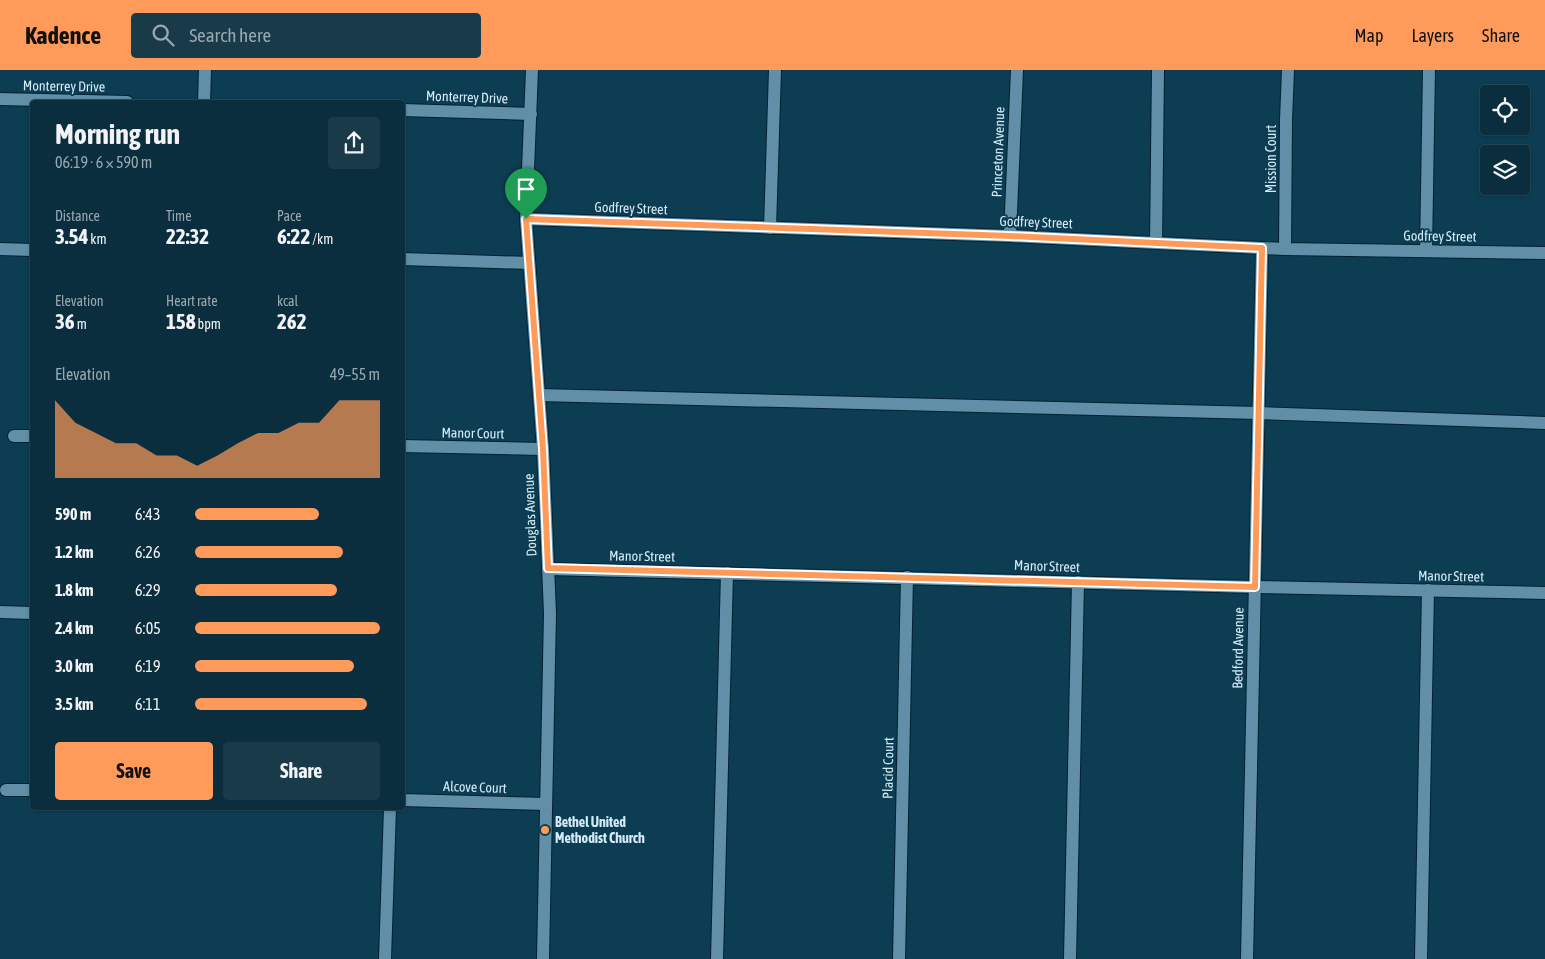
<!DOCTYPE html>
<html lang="en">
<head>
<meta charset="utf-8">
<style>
	body { margin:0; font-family:"Asap Condensed",sans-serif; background:#183a49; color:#f1f3f6; height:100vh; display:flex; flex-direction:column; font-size:19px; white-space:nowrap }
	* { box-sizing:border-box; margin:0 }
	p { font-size:16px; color:#99a8b0 }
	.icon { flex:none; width:28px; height:28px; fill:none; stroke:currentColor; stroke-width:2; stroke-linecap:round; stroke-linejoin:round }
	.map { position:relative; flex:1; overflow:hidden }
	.side { position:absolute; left:30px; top:30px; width:375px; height:710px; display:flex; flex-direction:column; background:#0a2e3e; border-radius:5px; box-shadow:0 1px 4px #0004,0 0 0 1px #2a4a58 }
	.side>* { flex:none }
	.buttons { position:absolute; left:1480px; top:15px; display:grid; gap:10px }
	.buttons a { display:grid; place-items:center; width:50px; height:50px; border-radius:5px; background:#0a2e3e; box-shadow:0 1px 4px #0004,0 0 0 1px #2a4a58; font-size:25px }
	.pin { position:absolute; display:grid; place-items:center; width:42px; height:42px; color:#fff; margin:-51px -21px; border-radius:50% 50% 50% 0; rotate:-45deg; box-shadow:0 0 5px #0007 }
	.pin .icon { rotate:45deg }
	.round { display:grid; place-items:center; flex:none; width:52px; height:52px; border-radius:5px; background:#183a49 }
	.headline { display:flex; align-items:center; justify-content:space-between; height:85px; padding:0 25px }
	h1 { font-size:28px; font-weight:700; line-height:38px }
	.figures { display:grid; grid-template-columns:repeat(3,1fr); gap:8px; height:85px; padding:5px 25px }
	.figures div { display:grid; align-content:center }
	.figures b { font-size:21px; font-weight:700 }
	.figures small { font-size:14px; font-weight:400 }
	.figures p { font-size:14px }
	.chart { height:140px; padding:10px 25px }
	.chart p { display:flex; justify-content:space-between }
	.chart svg { width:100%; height:90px; margin-top:5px; fill:#ff9b5a; opacity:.7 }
	.action { display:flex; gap:10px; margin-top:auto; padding:10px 25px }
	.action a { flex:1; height:58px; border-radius:5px; background:#ff9b5a; color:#111; font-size:20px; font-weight:700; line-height:58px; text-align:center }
	.action a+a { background:#183a49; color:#f1f3f6 }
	ul { padding:0 25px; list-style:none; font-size:16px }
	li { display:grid; grid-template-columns:80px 60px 1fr; align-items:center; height:38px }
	li i { height:12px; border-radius:6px; background:#ff9b5a }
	header { display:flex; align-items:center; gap:30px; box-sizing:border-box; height:70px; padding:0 25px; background:#ff9b5a; color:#111 }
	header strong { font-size:24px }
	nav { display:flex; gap:28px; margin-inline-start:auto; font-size:18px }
	.search { width:350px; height:45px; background:#183a49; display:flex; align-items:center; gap:12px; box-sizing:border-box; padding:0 18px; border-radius:5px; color:#99a8b0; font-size:19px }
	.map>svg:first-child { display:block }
</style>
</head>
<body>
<header>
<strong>Kadence</strong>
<div class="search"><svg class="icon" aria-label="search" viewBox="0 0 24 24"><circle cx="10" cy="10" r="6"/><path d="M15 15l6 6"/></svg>Search here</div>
<nav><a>Map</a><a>Layers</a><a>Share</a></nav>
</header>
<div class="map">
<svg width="1545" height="889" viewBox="0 0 1545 889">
	<rect width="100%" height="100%" fill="#0d3d52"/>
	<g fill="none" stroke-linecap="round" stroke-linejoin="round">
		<defs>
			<g id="minor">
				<path d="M532 0 526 149 543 379 550 543 543 889"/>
				<path d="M0 29 127 32"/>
				<path d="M204 32 205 0"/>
				<path d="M402 40 531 44"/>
				<path d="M526 149 1010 166 1285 179 1545 183"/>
				<path d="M770 158 775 0"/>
				<path d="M1010 166 1017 0"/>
				<path d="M1156 173 1158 0"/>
				<path d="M0 179 32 180"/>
				<path d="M1285 179 1286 50 1288 0"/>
				<path d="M1426 181 1429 0"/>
				<path d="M402 189 529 193"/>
				<path d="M539 325 1259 343 1545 353"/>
				<path d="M14 366H32"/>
				<path d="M402 376 543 379"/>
				<path d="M548 499 1255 517 1545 523"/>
				<path d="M0 542 32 543"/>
				<path d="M6 720H32"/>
				<path d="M402 730 546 734"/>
				<path d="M385 889 390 738"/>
				<path d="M717 889 727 503"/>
				<path d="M899 889 907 507"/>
				<path d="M1070 889 1078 512"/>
				<path d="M1247 889 1262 178"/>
				<path d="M1421 889 1428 520"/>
			</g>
		</defs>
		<use href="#minor" stroke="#002232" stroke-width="14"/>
		<use href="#minor" stroke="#618fa7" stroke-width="12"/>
	</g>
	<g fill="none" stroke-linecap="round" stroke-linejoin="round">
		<defs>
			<path id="route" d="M526 149 1010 166 1262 178 1255 517 548 498 543 379Z"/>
		</defs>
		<use href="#route" stroke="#fff" stroke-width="10"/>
		<use href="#route" stroke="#ff9b5a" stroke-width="6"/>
	</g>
	<circle fill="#ff9b5a" stroke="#0d3d52" stroke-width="2" cx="545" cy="760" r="5"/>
	<g text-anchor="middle" stroke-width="4" stroke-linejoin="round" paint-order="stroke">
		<g font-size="14" fill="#d3eaf7" stroke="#0d3d52">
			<text transform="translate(64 16) rotate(1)" y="5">Monterrey Drive</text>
			<text transform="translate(467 27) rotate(2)" y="5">Monterrey Drive</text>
			<text transform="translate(998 82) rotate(-88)" y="5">Princeton Avenue</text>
			<text transform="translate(1271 89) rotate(-90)" y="5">Mission Court</text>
			<text transform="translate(631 138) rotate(2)" y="5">Godfrey Street</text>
			<text transform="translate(1036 152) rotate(2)" y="5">Godfrey Street</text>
			<text transform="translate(1440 166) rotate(1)" y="5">Godfrey Street</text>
			<text transform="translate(473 363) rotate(1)" y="5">Manor Court</text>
			<text transform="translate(530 445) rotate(-92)" y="5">Douglas Avenue</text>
			<text transform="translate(642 486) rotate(1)" y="5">Manor Street</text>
			<text transform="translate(1047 496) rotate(2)" y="5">Manor Street</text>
			<text transform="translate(1451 506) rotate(1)" y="5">Manor Street</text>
			<text transform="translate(1238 578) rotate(-89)" y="5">Bedford Avenue</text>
			<text transform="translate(888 698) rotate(-89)" y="5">Placid Court</text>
			<text transform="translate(475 717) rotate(2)" y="5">Alcove Court</text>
		</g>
		<g font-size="14" font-weight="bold" fill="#d3eaf7" stroke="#0d3d52" text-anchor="start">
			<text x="555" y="757">Bethel United<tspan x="555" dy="16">Methodist Church</tspan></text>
		</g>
	</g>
</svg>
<div class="buttons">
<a><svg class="icon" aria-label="locate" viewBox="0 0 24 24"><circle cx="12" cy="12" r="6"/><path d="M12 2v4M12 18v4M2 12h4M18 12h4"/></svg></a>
<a><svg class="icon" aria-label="layers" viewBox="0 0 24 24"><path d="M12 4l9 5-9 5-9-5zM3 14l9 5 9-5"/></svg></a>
</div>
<div class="pin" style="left:526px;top:149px;background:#1e9e55"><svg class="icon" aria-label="arrive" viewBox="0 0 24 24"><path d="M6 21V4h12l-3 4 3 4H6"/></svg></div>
<section class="side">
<div class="headline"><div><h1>Morning run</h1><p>06:19 · 6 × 590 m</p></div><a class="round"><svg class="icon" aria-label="share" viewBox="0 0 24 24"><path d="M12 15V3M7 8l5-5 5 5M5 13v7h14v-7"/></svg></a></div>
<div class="figures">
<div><p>Distance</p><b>3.54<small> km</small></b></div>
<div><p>Time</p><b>22:32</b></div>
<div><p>Pace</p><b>6:22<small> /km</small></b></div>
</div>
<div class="figures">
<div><p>Elevation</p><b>36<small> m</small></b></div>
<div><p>Heart rate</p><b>158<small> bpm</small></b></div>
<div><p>kcal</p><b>262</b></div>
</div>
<div class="chart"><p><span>Elevation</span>49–55 m</p>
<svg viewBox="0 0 160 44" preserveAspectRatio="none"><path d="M0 44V6L10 17L20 22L30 27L40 27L50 33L60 33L70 38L80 33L90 27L100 22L110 22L120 17L130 17L140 6L150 6L160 6V44z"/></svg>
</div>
<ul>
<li><b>590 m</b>6:43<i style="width:67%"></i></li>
<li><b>1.2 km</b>6:26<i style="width:80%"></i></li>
<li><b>1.8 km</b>6:29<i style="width:77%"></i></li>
<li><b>2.4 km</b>6:05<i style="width:100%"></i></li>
<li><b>3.0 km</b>6:19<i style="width:86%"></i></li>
<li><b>3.5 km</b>6:11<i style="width:93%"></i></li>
</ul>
<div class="action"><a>Save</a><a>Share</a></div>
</section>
</div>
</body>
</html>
